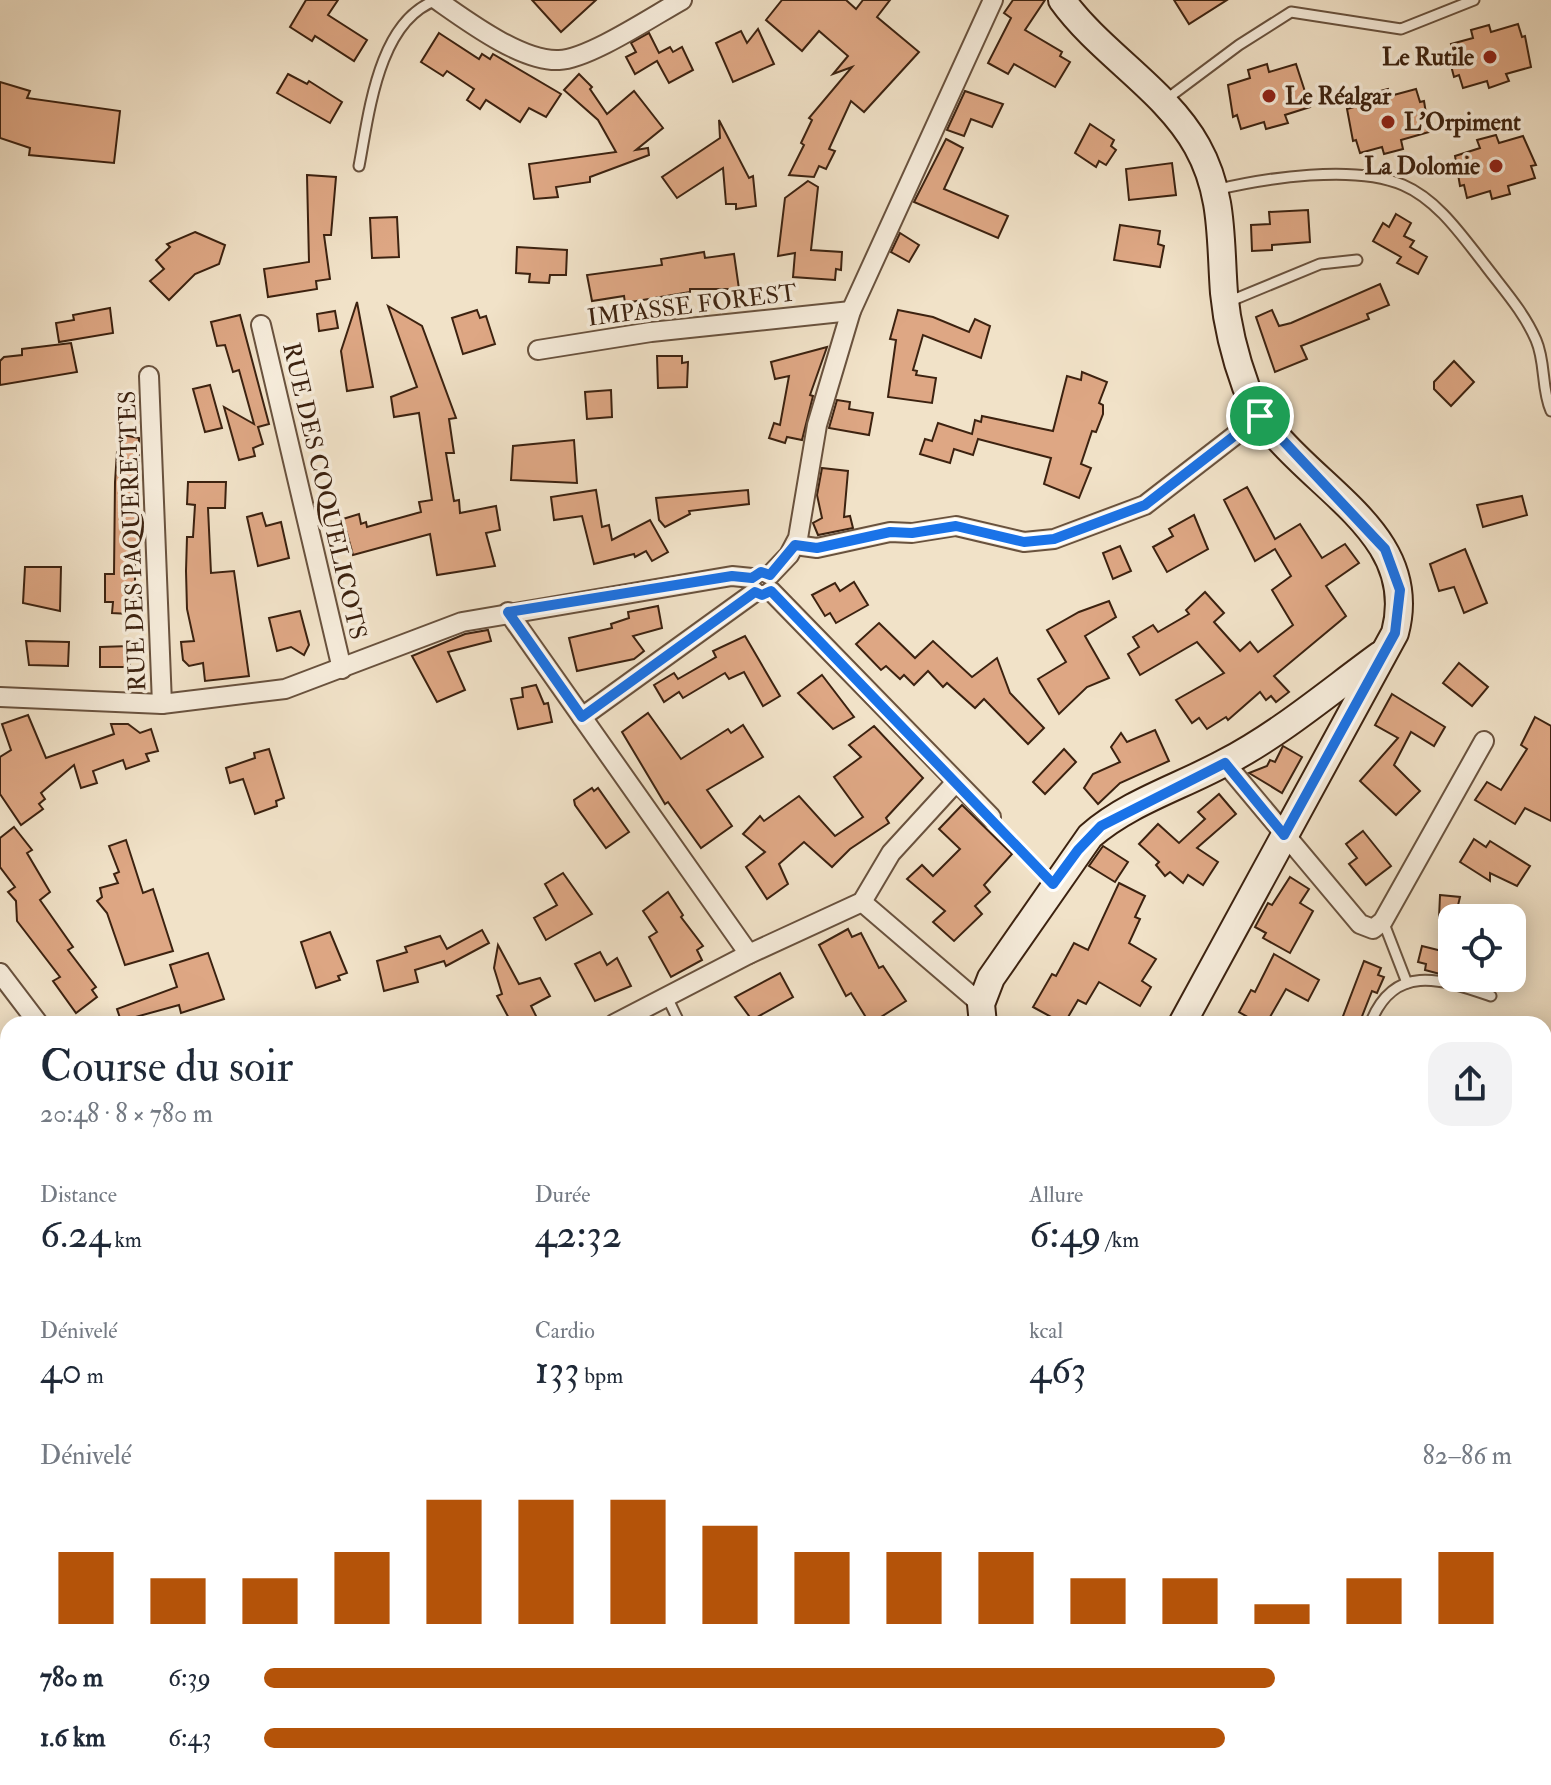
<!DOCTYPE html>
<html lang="fr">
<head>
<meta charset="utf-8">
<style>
	body { margin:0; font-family:"IM FELL Double Pica",serif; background:#f2f2f3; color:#1f2937; height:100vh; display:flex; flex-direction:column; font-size:30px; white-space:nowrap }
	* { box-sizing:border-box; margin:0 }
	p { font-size:26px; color:#747a83 }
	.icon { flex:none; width:44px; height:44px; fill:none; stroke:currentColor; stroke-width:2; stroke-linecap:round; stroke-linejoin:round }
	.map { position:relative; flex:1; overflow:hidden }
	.sheet { position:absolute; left:0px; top:1016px; width:1552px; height:770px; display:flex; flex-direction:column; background:#fff; border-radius:24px 24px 0 0; box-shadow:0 4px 20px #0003 }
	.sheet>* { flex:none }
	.fabs { position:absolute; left:1438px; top:904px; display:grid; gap:16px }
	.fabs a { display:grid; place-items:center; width:88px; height:88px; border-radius:16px; background:#fff; box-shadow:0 4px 20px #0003; font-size:40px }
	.pin { position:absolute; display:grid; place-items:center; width:68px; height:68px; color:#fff; margin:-34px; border:4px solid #fff; border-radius:50%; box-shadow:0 2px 8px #0007 }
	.round { display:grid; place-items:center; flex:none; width:84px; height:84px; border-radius:24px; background:#f2f2f3 }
	.headline { display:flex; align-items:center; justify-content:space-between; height:136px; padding:0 40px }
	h1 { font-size:44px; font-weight:600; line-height:60px }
	.metrics { display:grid; grid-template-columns:repeat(3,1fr); gap:12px; height:136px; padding:8px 40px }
	.metrics div { display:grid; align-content:center }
	.metrics b { font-size:40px; font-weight:600 }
	.metrics small { font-size:22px; font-weight:400 }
	.metrics p { font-size:22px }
	.chart { height:224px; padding:16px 40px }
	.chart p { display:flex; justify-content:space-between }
	.chart svg { width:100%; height:144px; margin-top:8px; stroke:#b45309; stroke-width:6 }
	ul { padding:0 40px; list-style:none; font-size:26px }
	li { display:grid; grid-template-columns:128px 96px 1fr; align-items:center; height:60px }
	li i { height:20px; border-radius:10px; background:#b45309 }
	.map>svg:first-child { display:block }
</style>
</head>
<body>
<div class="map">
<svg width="1551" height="1785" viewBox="0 0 1551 1785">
	<rect width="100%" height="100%" fill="#f1e2c8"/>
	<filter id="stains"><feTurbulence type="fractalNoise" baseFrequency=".0025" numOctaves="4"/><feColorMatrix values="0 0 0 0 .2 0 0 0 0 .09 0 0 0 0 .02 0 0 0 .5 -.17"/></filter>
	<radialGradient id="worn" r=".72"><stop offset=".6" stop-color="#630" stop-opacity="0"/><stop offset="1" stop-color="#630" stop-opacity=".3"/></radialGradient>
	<g fill="#c1c192" stroke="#7e7251" stroke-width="2">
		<path d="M8 1115V1340L0 1323V1120Z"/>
		<path d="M8 1580V1778H520L521 1785H0V1611Z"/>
	</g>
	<g fill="#dea784" stroke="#3c2210" stroke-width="2">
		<path d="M306 0H338L328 15 367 40 354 61 315 36 312 41 290 27Z"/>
		<path d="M532 0H596L561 32Z"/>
		<path d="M782 0H846L856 9 863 0H890L877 17 919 52 864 112 851 101 829 149 835 151 826 169 819 166 814 177 789 175 804 145 801 143 812 120 809 118 852 67 833 74 848 56 819 31 802 51 766 20Z"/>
		<path d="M1013 0H1045L1025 30 1062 52 1060 56 1070 62 1055 87 1014 64 1008 74 988 63 1011 18 1004 13Z"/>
		<path d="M1174 0H1227L1189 24Z"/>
		<path d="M1518 24 1522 37 1525 36 1531 67 1506 74 1509 81 1489 88 1487 81 1463 88 1459 75 1454 77 1449 58 1455 56 1451 44 1473 38 1471 30 1489 25 1491 32Z"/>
		<path d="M758 29 774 64 733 82 716 43 741 31 747 43Z"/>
		<path d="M439 33 479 59 482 54 490 59 493 54 561 94 546 117 529 108 520 122 486 100 480 109 467 100 474 89 447 71 443 76 421 62Z"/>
		<path d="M649 33 659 53 670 47 673 52 682 47 693 70 669 83 657 61 635 74 626 57 636 52 631 43Z"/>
		<path d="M1267 64 1269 72 1296 64 1310 107 1285 115 1288 123 1266 129 1264 122 1241 129 1237 115 1233 117 1228 85 1250 78 1248 70Z"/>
		<path d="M288 74 307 84 309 81 342 102 330 123 277 93Z"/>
		<path d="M579 74 592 87 590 89 607 114 634 91 663 128 636 150 648 148 649 155 590 177V182L556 187 558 197 534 199 529 164 616 152 598 120 564 90Z"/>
		<path d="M0 82 30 91 27 98 120 111 114 163 29 155 30 148 0 138Z"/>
		<path d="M1388 89 1390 96 1416 89 1420 102 1424 101 1429 132 1401 140 1403 149 1384 154 1382 147 1360 153 1356 140 1353 141 1347 109 1371 102 1369 94Z"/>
		<path d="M965 91 1003 104 992 127 971 119 964 136 947 130Z"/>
		<path d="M719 120 749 178 753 176 756 206 736 209V204H726L723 168 677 198 662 177 720 138Z"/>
		<path d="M1090 124 1114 140 1111 146 1116 150 1106 165 1099 161 1096 167 1075 153Z"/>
		<path d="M1496 135 1499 143 1523 136 1536 165 1531 166 1535 178 1508 186 1510 194 1492 199 1490 191 1467 198 1464 185 1460 186 1455 156 1480 148 1477 140Z"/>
		<path d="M946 139 963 148 944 189 1008 216 998 238 914 202Z"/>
		<path d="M1172 163 1176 195 1129 200 1126 169Z"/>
		<path d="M307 175 336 177 331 235H324L330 279 316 281 317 289 268 297 264 269 309 262Z"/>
		<path d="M808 181 818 187 811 250 842 252 841 270 836 269 835 280 793 277 795 253 778 256 785 198Z"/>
		<path d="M1308 210 1310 242 1272 245V250L1252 251 1251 225 1270 224 1269 212Z"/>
		<path d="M1396 214 1411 223 1404 236 1414 241 1410 247 1427 257 1418 274 1397 263 1401 257 1373 241 1383 223 1389 227Z"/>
		<path d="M397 217 399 257 372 258 370 218Z"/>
		<path d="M1120 225 1160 231 1158 244 1164 246 1160 267 1114 260Z"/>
		<path d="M195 232 225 245 219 264 195 274 169 300 150 281 164 269 156 260 170 247 167 244Z"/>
		<path d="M900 233 919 245 909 262 891 252Z"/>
		<path d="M517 247 567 250 566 275H550L549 283 529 282 530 274 516 273Z"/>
		<path d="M704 252 705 258 734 254 739 289H690V292L625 303 624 296 592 301 587 275 662 265 661 259Z"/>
		<path d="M1380 284 1389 305 1367 314 1369 319 1301 346 1307 359 1275 372 1256 317 1272 310 1279 326 1291 323Z"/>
		<path d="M357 302 373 387 347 391 341 351Z"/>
		<path d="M388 306 422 326 456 418 449 419 454 453H446L454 501 459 500 460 513 496 506 500 530 486 533 495 566 437 575 430 534 353 555 343 519 359 514 361 524 366 522 367 527 421 512 419 502 432 500 419 413 394 417 391 397 417 387Z"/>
		<path d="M110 308 113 333 59 342 56 323 74 320 73 315Z"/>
		<path d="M477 310 480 318 486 316 495 344 463 354 452 318Z"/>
		<path d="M898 310 933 317 969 332 975 319 990 326 981 358 923 335 913 370 917 371 916 375 936 378 932 403 888 397 896 340 890 339Z"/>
		<path d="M335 311 338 328 319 331 317 314Z"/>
		<path d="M240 315 269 424 258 427 263 444 253 448 255 456 239 460 224 407 254 424 239 370 233 372 225 345 217 346 211 322Z"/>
		<path d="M71 343 77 372 0 385V361L4 357 22 355V349Z"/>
		<path d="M827 347 810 395 813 396 802 440 787 437 785 443 769 438 774 423 780 425 789 376 775 379 771 362Z"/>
		<path d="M657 356H682V363L688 362 687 387 658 388Z"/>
		<path d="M1454 361 1474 382 1451 406 1434 389V382Z"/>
		<path d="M1082 372 1107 382 1099 403 1103 405V414L1096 432 1092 431 1081 464 1091 468 1079 498 1044 484 1051 458 978 439 973 455 954 449 950 463 920 454 925 439 932 441 938 423 972 434 975 420 981 422 982 416 1053 431 1067 376 1081 380Z"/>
		<path d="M210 385 222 428 205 432 193 389Z"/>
		<path d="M611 390 612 417 587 419 585 392Z"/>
		<path d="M837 400 850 402 849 409 873 413 869 435 829 428Z"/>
		<path d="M123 435 139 438 138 552H135V604H129V614L112 613 113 602H105V574H114L115 482 117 452H122Z"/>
		<path d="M574 440 577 483 511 480 513 446Z"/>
		<path d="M822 468 848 471 844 517 850 516 853 528 818 535 813 523 822 518 817 495Z"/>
		<path d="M188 482H226L225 508H208L211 573 234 571 249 676 205 681 203 663 189 666 183 660 181 642 194 641 187 609 186 571 187 537H193L195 505 187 504Z"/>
		<path d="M1247 487 1275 539 1300 524 1322 558 1345 544 1359 563 1326 586 1346 616 1274 676 1289 692 1276 702 1271 696 1266 700 1260 692 1228 720 1226 717 1207 729 1199 718 1192 723 1176 700 1224 673 1197 642 1140 675 1128 654 1139 647 1133 637 1153 625 1158 632 1189 614 1186 610 1205 592 1224 613 1214 622 1240 651 1250 642 1258 652 1293 625 1272 590 1291 576 1275 549 1255 561 1224 500Z"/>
		<path d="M596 490 602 527 609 525 612 540 650 520 668 552 652 561 646 551 635 557 634 554 594 564 582 516 554 520 551 497Z"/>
		<path d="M748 490 749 504 689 511 690 514 665 527 659 520 656 498Z"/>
		<path d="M1522 496 1527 515 1483 527 1477 505Z"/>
		<path d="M262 513 266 526 281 522 289 558 258 566 247 517Z"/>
		<path d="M1194 515 1208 549 1167 572 1153 547 1173 536 1169 529Z"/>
		<path d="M1120 546 1131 571 1113 579 1103 553Z"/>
		<path d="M1465 549 1487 603 1464 613 1454 587 1439 591 1430 564Z"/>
		<path d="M25 567H61L60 611 23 603Z"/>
		<path d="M854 582 868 605 836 623 830 613 825 616 812 595 835 583 840 591Z"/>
		<path d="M1109 601 1116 617 1085 636 1109 678 1087 687 1059 714 1038 679 1066 662 1047 630 1079 612Z"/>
		<path d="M658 606 662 628 633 636 644 651 634 659 577 671 569 638 612 628 611 624 629 618 628 612Z"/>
		<path d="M300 611 309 645 304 655 291 647 277 651 269 618Z"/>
		<path d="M879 623 915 658 933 641 972 677 997 658 1010 693 1044 728 1028 744 984 699 975 708 947 683 943 687 928 671 914 685 904 675 900 679 886 666 881 670 856 644Z"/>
		<path d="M488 630 491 641 448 652 465 690 437 702 412 656 465 634Z"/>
		<path d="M745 636 780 696 763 706 744 672 729 679 725 673 683 698 679 692 664 702 654 685 674 673 678 679 716 657 713 651Z"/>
		<path d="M26 641 69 642 68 666 29 665Z"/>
		<path d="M130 646V667H100V647Z"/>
		<path d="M1459 663 1488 687 1472 706 1443 683Z"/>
		<path d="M822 675 854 717 833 729 798 693Z"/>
		<path d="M536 685 544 704 548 703 552 722 518 729 511 699 523 697 522 688Z"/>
		<path d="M1392 694 1445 727 1434 746 1411 732 1394 765 1420 791 1396 815 1360 781 1398 738 1375 725Z"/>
		<path d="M648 713 681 759 728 729 731 733 743 725 763 757 707 790 732 826 701 848 668 802 665 804 622 732Z"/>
		<path d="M28 715 46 758 114 734 111 724H128L140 733 151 729 158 751 146 754 149 761 126 769 123 760 93 771 97 783 81 788 74 765 41 793 45 799 39 804 43 809 21 825 0 794V757L11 750 2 724Z"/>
		<path d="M1535 717 1551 726V821L1525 808 1515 824 1475 800 1487 782 1501 790 1527 749 1521 745Z"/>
		<path d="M874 726 923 778 886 818 889 823 850 849 832 867 804 842 779 864 788 884 767 899 746 867 765 852 743 834 760 816 764 821 799 796 835 836 863 817 834 777 861 757 849 745Z"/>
		<path d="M1155 730 1169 761 1120 783 1098 804 1084 788 1093 774 1120 762 1111 747 1121 733 1127 742Z"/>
		<path d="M1283 746 1302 757 1282 793 1249 773 1267 766 1270 760 1275 762Z"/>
		<path d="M269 749 284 798 276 801 277 806 255 814 243 779 230 783 226 768 255 758 254 753Z"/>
		<path d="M1064 749 1076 762 1045 794 1033 782Z"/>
		<path d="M592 788 594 791 598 788 629 832 606 848 575 805 574 800Z"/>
		<path d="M1219 794 1236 814 1197 848 1218 862 1203 885 1188 875 1183 883 1170 872 1165 876 1156 865 1159 862 1139 844 1158 824 1179 843 1205 819 1198 812Z"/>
		<path d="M962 805 1012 854 984 885 990 892 975 906 982 914 954 941 933 922 945 911 907 879 922 865 933 876 960 849 939 829Z"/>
		<path d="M14 827 32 850 27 853 50 892 40 900 73 947 68 950 96 987 92 990 97 997 76 1013 53 981 60 977 17 921 16 901 8 892 15 887 0 867V838Z"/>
		<path d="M1363 831 1391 866 1366 885 1349 864 1357 858 1346 844Z"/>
		<path d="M1474 839 1486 847 1490 841 1530 866 1517 886 1490 873V881L1460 862Z"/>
		<path d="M126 840 143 893 153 889 173 951 125 965 107 913 97 901 102 897 100 888 118 883 114 874 119 872 109 846Z"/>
		<path d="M1103 846 1128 862 1115 882 1089 866Z"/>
		<path d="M563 873 592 914 546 940 534 918 557 905 545 884Z"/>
		<path d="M1290 877 1309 889 1300 903 1313 911 1290 953 1263 938 1266 933 1255 927 1268 903 1272 905Z"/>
		<path d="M1119 883 1145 896 1135 917 1140 919 1129 943 1156 959 1142 981 1151 987 1140 1006 1099 982 1086 1004 1078 1000 1064 1024 1033 1007 1052 974 1056 976 1074 943 1088 950Z"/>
		<path d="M668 892 683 915 681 917 703 946 697 950 702 960 671 977 649 937 657 932 643 911Z"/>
		<path d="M1440 895 1460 897 1455 918H1439Z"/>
		<path d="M848 929 852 937 861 933 879 968 883 966 906 1001 870 1024 851 993 846 996 819 945Z"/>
		<path d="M482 930 489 943 446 966 444 961 415 970 418 982 384 991 377 961 407 952 405 947 440 936 447 949Z"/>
		<path d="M330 932 347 973 338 976 340 980 316 988 301 942Z"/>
		<path d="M498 945 519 984 540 978 550 996 531 1006 540 1024H512L497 996 502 994 494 968Z"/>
		<path d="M1422 946 1446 952 1440 974 1425 970 1426 964 1418 962Z"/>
		<path d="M600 952 607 965 617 958 631 986 595 1001 575 964Z"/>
		<path d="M208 953 224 999 181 1013 179 1005 121 1021 117 1009 177 987 170 965Z"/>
		<path d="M1274 954 1319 980 1308 1001 1286 989 1266 1024H1260L1239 1012 1251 990 1255 992Z"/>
		<path d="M1364 961 1381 968 1378 975 1384 977 1377 993 1372 991 1359 1024H1340Z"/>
		<path d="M780 973 793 997 752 1020 735 997Z"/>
	</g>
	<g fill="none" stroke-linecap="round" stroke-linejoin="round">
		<defs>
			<g id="lane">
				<path d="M1164 101 1239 45 1291 12 1401 29 1474 0"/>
				<path d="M359 166C369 114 378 20 437 0"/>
				<path d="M1215 190C1266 178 1354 164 1403 185 1438 200 1462 236 1485 265 1503 289 1524 312 1536 340 1546 363 1541 388 1551 411"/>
				<path d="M1228 302 1320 264 1357 260"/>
				<path d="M1383 921 1407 983"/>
				<path d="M667 997 680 1024"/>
				<path d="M1370 1024C1394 962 1441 979 1491 996"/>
				<path d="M0 1373 8 1369"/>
				<path d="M1391 1778 1400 1785"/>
			</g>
			<g id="street">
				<path d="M437 0C467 21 522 62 559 60 589 59 653 16 682 0"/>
				<path d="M261 325 342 669"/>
				<path d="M538 350 651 332 851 311"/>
				<path d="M149 376 162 704"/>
				<path d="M795 545 817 548 890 532 912 533 956 526 1024 542 1054 539 1145 505 1260 416"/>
				<path d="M770 575 789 555 798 538 817 425 851 311 993 0"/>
				<path d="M771 591 991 817"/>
				<path d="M508 612 749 954"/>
				<path d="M0 697 162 704 285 689 462 622 732 576 752 578"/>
				<path d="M582 717 755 592"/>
				<path d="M1225 763 1360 924 1373 929 1383 921 1484 741"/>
				<path d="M862 902 981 1004"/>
				<path d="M0 973 38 1023"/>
				<path d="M614 1024 749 954 862 902 891 853 956 782"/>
				<path d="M0 1156 8 1169"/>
				<path d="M362 1778 366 1785"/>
				<path d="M1319 1785 1349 1778"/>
			</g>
			<g id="secondary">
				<path d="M1062 0C1100 53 1166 90 1197 146 1224 194 1220 240 1224 293 1227 324 1235 357 1246 387 1280 479 1425 520 1395 633L1182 1024"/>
				<path d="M983 1024 981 1004 991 978 1090 836C1129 802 1180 787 1224 763 1280 734 1329 692 1380 655"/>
				<path d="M1026 1778V1785"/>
			</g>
		</defs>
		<use href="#lane" stroke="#69523e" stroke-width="13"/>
		<use href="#street" stroke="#69523e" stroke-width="22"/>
		<use href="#secondary" stroke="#3c2210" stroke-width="30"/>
		<g stroke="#3c2210" stroke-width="4" stroke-dasharray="2 4" stroke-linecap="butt">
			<path d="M1004 830 1041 871"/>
			<path d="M1544 1108 1551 1052"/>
			<path d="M1544 1491 1551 1511"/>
		</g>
		<use href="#lane" stroke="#f6ecdb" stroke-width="9"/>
		<use href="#street" stroke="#f6ecdb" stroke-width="18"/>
		<use href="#secondary" stroke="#f6ecdb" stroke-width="26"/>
	</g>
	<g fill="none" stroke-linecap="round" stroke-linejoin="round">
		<defs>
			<path id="route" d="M1260 416 1385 549 1400 590 1395 633 1284 835 1225 763 1101 826 1078 850 1053 884 771 591 762 595 755 592 582 717 508 612 732 576 752 578 761 572 770 575 795 545 817 548 890 532 912 533 956 526 1024 542 1054 539 1145 505Z"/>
		</defs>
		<use href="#route" stroke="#fff" stroke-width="16"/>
		<use href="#route" stroke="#1a73e8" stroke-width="10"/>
	</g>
	<g fill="#8f2418" stroke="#f6ecdb" stroke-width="3">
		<circle cx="1490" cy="57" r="8"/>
		<circle cx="1269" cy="96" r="8"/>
		<circle cx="1388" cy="122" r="8"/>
		<circle cx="1496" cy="166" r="8"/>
	</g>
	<g text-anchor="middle" stroke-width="7" stroke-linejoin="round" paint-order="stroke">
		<g font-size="24" font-weight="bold" fill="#3c2210" stroke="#f6ecdb" text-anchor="end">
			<text x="1474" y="65">Le Rutile</text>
			<text x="1285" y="104" text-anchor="start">Le Réalgar</text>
			<text x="1404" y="130" text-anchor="start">L'Orpiment</text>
			<text x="1480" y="174">La Dolomie</text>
		</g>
		<g font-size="24" fill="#3c2210" stroke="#f6ecdb">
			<text transform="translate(692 305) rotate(-7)" y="8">IMPASSE FOREST</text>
			<text transform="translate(325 491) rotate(77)" y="8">RUE DES COQUELICOTS</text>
			<text transform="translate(132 541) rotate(-92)" y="8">RUE DES PAQUERETTES</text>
		</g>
	</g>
	<rect width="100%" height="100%" filter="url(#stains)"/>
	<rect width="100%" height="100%" fill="url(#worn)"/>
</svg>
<div class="fabs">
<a><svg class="icon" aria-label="locate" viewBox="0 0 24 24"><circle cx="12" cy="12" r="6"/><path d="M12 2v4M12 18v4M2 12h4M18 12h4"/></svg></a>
</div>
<div class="pin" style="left:1260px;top:416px;background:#1e9e55"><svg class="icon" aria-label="arrive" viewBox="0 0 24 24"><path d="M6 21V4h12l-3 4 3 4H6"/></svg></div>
<section class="sheet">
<div class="headline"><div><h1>Course du soir</h1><p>20:48 · 8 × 780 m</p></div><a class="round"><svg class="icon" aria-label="share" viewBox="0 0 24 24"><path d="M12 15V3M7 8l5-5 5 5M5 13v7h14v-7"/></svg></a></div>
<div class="metrics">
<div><p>Distance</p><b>6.24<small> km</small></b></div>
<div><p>Durée</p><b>42:32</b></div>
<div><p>Allure</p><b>6:49<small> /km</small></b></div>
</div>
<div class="metrics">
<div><p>Dénivelé</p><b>40<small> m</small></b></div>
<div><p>Cardio</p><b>133<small> bpm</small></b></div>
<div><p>kcal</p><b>463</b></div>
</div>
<div class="chart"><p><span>Dénivelé</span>82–86 m</p>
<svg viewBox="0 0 160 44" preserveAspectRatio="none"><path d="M5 44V22M15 44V30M25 44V30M35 44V22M45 44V6M55 44V6M65 44V6M75 44V14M85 44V22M95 44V22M105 44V22M115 44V30M125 44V30M135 44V38M145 44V30M155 44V22"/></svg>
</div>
<ul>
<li><b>780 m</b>6:39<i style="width:81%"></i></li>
<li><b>1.6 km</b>6:43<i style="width:77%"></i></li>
</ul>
</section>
</div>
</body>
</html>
